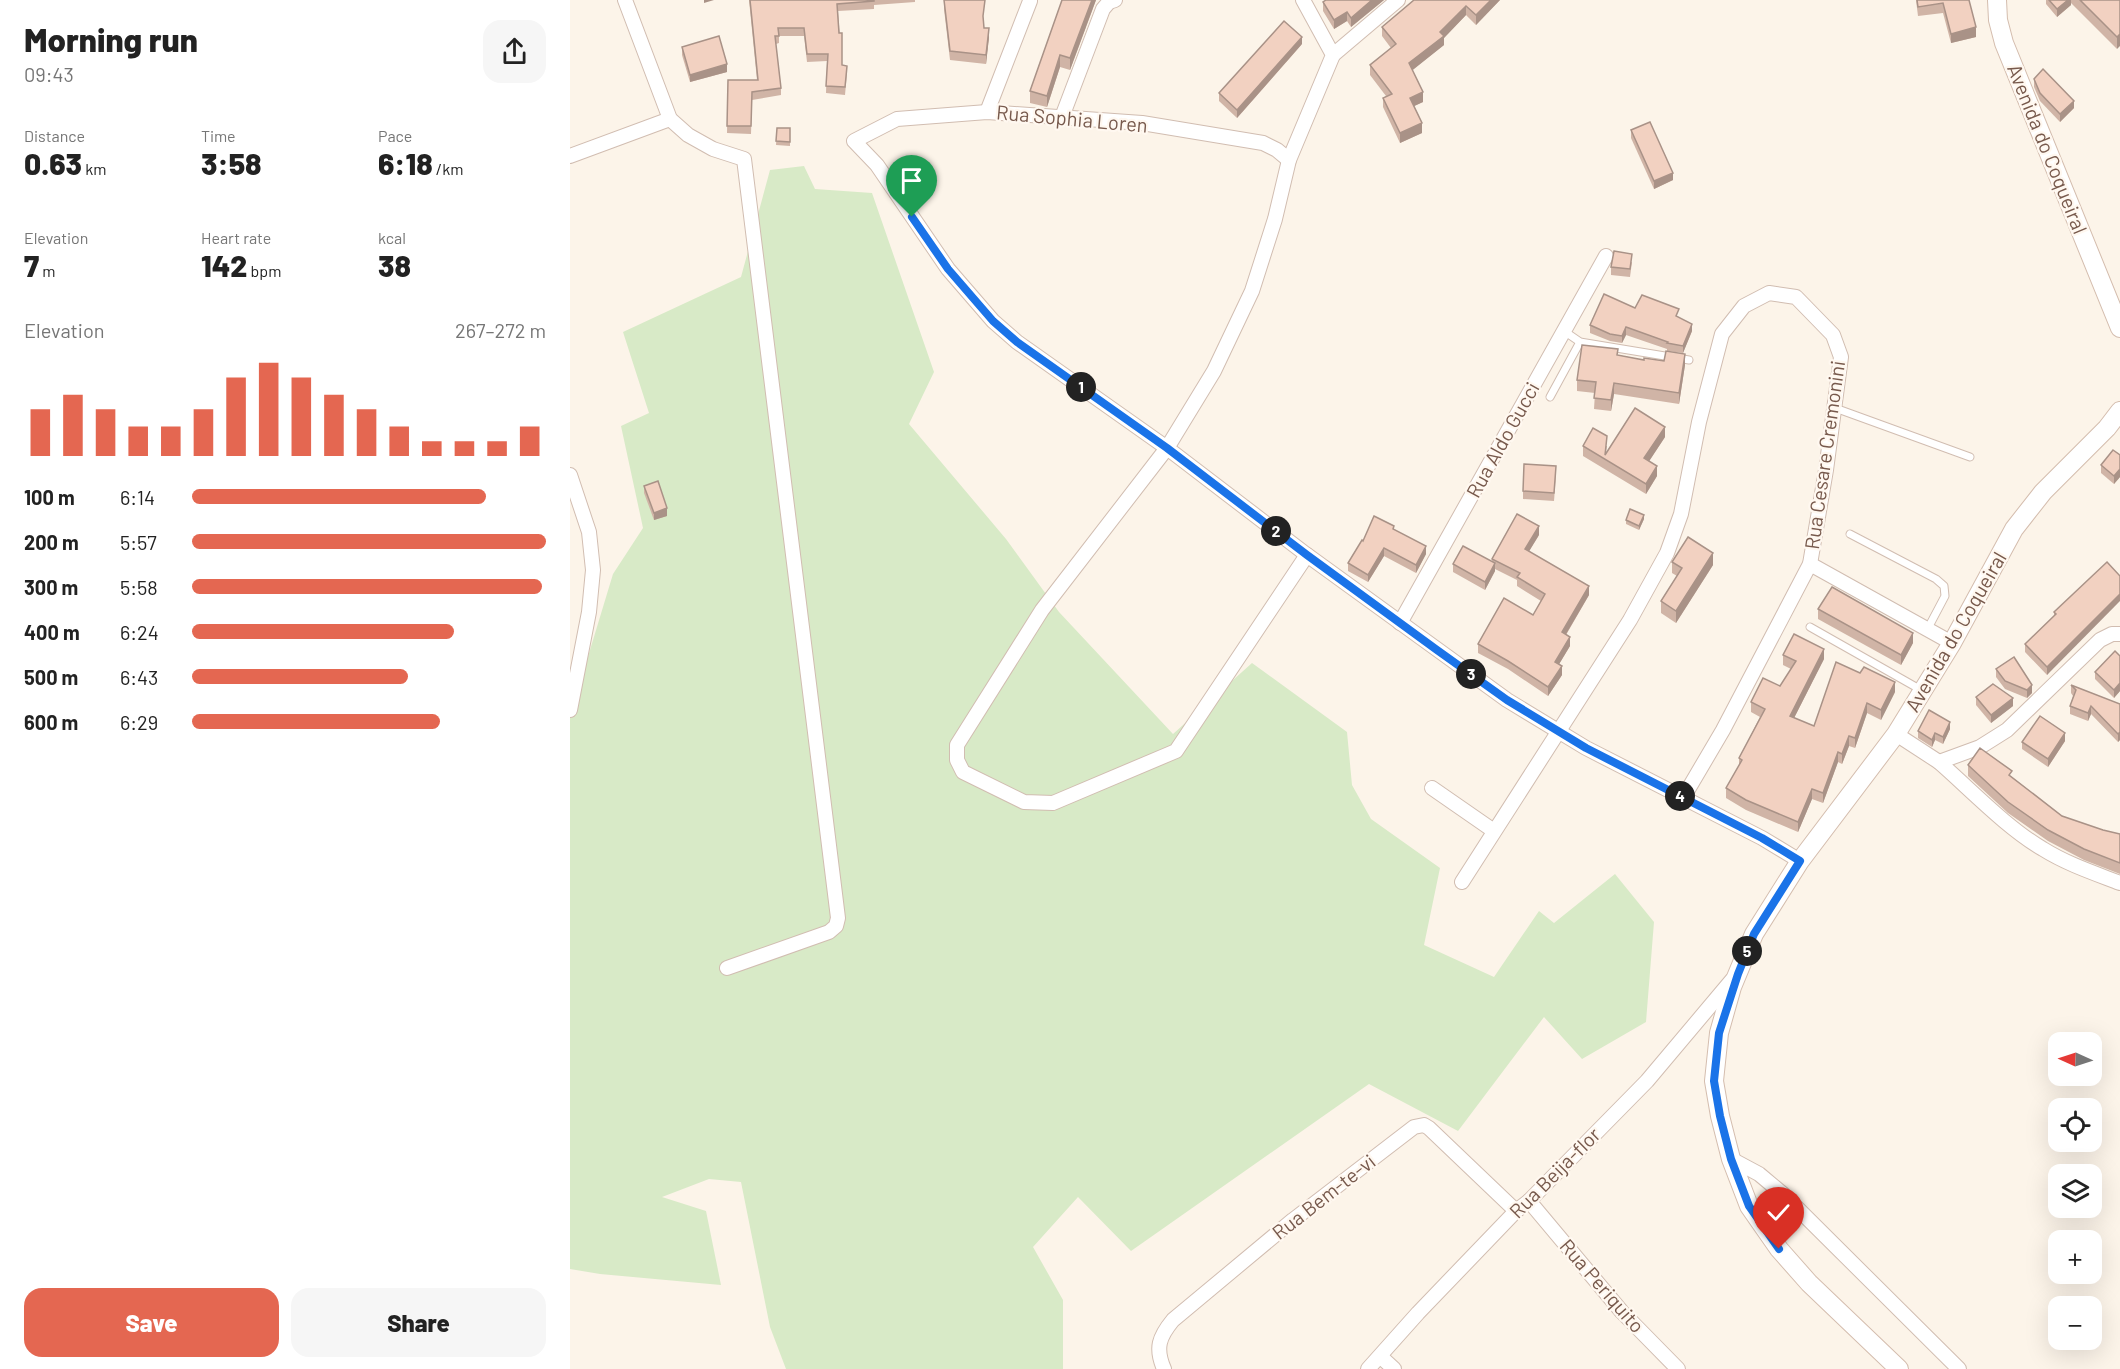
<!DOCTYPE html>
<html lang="en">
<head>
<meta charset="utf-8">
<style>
	body { margin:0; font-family:Barlow,sans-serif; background:#f6f6f6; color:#222; height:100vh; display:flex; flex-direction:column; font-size:22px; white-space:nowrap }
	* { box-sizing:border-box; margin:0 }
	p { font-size:20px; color:#767676 }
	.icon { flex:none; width:33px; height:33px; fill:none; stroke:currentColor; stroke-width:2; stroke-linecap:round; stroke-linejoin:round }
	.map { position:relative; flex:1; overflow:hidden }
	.side { display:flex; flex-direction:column; background:#fff; width:570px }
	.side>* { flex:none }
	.needle { width:39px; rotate:273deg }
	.controls { position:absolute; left:1478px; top:1032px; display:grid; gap:12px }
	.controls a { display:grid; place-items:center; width:54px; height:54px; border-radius:12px; background:#fff; box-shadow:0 6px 24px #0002; font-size:30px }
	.pin { position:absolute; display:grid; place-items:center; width:51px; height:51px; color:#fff; margin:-62px -26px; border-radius:50% 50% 50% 0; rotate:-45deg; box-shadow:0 0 6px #0007 }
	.pin .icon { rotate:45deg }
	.km { position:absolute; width:30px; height:30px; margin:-15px; border-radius:50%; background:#222; color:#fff; font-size:16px; line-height:30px; text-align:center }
	.round { display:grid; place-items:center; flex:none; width:63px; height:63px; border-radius:18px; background:#f6f6f6 }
	.head { display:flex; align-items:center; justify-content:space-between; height:102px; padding:0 24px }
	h1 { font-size:33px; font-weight:800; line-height:45px }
	.stats { display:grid; grid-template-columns:repeat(3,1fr); gap:9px; height:102px; padding:6px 24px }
	.stats div { display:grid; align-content:center }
	.stats b { font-size:30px; font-weight:800 }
	.stats small { font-size:16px; font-weight:400 }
	.stats p { font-size:16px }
	.chart { height:168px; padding:12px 24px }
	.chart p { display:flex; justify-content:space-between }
	.chart svg { width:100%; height:108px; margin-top:6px; stroke:#e46751; stroke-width:6 }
	.cta { display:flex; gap:12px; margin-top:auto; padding:12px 24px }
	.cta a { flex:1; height:69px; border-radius:18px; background:#e46751; color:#fff; font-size:24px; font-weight:800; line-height:69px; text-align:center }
	.cta a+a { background:#f6f6f6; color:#222 }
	ul { padding:0 24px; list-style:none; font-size:20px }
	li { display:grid; grid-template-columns:96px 72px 1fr; align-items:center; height:45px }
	li i { height:15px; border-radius:8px; background:#e46751 }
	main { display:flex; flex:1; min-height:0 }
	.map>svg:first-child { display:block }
</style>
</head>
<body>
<main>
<section class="side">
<div class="head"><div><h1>Morning run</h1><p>09:43</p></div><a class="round"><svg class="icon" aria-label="share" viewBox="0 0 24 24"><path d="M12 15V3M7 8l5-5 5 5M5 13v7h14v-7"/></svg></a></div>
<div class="stats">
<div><p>Distance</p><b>0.63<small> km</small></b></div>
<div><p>Time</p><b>3:58</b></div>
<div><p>Pace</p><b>6:18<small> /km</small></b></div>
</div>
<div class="stats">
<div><p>Elevation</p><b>7<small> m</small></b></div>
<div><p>Heart rate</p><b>142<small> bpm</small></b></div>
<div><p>kcal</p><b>38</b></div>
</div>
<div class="chart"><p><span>Elevation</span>267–272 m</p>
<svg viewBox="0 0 160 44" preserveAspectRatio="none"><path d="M5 44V25M15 44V19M25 44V25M35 44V32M45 44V32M55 44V25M65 44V12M75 44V6M85 44V12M95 44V19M105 44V25M115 44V32M125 44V38M135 44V38M145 44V38M155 44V32"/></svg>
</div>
<ul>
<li><b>100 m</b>6:14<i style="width:83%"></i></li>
<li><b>200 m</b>5:57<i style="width:100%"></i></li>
<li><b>300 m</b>5:58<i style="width:99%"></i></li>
<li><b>400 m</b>6:24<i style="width:74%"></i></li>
<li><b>500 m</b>6:43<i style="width:61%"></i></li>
<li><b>600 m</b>6:29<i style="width:70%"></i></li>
</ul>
<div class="cta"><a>Save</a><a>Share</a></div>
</section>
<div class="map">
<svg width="1550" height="1369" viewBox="0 0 1550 1369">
	<rect width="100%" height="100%" fill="#fcf4e9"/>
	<path fill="#d8eac7" d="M234 166 245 189 302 193 364 372 339 424 436 539 489 612 603 734 682 663 777 732 782 785 801 819 870 868 854 945 924 977 969 911 984 923 1045 874 1084 922 1076 1022 1012 1059 974 1017 888 1131 799 1084 561 1251 508 1197 463 1247 493 1300V1369H216L200 1327 171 1182 139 1179 92 1197 136 1211 151 1285 30 1274 0 1269V716L43 574 73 528 51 426 79 413 53 332 171 277 200 170Z"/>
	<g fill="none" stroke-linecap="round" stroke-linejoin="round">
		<defs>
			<g id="service">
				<path d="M994 331 1010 342 1119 360"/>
				<path d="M980 397 1010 342"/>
				<path d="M1265 408 1400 457"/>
				<path d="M1280 534 1366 579 1374 586 1375 596 1357 630"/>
				<path d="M1240 627 1353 691"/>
			</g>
			<g id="minor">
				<path d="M55 0 100 119 118 135 143 149 174 159 268 918 266 926 259 932 157 968"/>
				<path d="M733 0 763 55 719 160 705 219 682 291 644 371 597 448 472 610 387 745V760L393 772 454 802 483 803 606 751 737 555"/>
				<path d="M763 55 828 0"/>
				<path d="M417 112 460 1"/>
				<path d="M492 117 533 9 539 2 545 0"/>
				<path d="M0 156 100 119"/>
				<path d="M719 160 707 150 693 143 572 123 417 112 327 119 284 141 307 165 378 269 423 321 447 342 597 448 737 555 937 700 1016 748 1192 838 1230 861"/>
				<path d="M0 475 19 532 23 570 19 612 0 710"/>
				<path d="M1240 564 1382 643"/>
				<path d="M830 623 1036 256"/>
				<path d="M1326 734 1369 762 1410 747 1437 730 1530 640 1542 634H1550"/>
				<path d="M1369 762C1401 790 1437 828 1473 849 1497 864 1524 873 1550 883"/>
				<path d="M862 788 924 831"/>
				<path d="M892 882 1060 620 1097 553 1111 514 1129 422 1152 334 1174 306 1199 293 1226 297 1263 335 1271 357 1256 470 1240 564 1153 730 1113 798"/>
				<path d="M1161 1159 1189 1174 1214 1195 1389 1369"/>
				<path d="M959 1201 1052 1312 1108 1369"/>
				<path d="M811 1357 824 1369"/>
				<path d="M594 1369C585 1348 589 1337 603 1320L723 1220 844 1127 854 1125 859 1128 946 1211"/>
				<path d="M798 1369 848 1313 946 1211 959 1201 1077 1081 1162 980"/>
			</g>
			<g id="secondary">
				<path d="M1427 0 1428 20 1434 43 1550 328"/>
				<path d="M1329 1369 1239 1283 1209 1249 1179 1206 1161 1159 1150 1116 1144 1081 1149 1033 1162 987 1184 934 1230 861 1326 734 1382 643 1444 529 1473 492 1537 428 1550 411"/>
			</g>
		</defs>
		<use href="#service" stroke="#d1bdb1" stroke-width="9"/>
		<use href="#minor" stroke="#d1bdb1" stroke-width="16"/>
		<use href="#secondary" stroke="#d4bdae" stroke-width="20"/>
		<use href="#service" stroke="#fff" stroke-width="7"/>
		<use href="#minor" stroke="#fff" stroke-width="14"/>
		<use href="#secondary" stroke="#fff" stroke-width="18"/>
	</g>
	<g fill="#d0b4a6">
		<path d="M179 0H345V2L304 5V9L268 11 272 65 277 73 275 95 256 93 257 61 237 62 234 36H209V43L206 44 211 88V95L182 100 181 134 157 133 158 80H187Z"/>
		<path d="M374 0 413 22 414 28 419 37 416 64 380 60 374 9Z"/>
		<path d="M492 0H526L500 70 490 67 477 107 460 103V91Z"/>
		<path d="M814 0 781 27 777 21 764 29 753 11V2Z"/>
		<path d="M844 0H930L906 25 896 15 874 38V45L842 70 853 102 844 106 852 133 830 143 813 107V98L816 96 800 75V65L821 48 812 36V27Z"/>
		<path d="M1346 0H1399L1406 37 1381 43 1373 13 1348 16Z"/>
		<path d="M1476 0H1550L1547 49 1501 3V5L1487 17 1476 4Z"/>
		<path d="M732 44 667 118 649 101V93Z"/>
		<path d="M112 47 157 72 120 82 112 55Z"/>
		<path d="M1464 79 1504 108 1490 122 1470 101 1464 87Z"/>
		<path d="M207 128H220V146L206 145Z"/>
		<path d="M1061 130 1103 180 1084 189 1061 138Z"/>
		<path d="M1062 262 1060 277 1041 275V267Z"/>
		<path d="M1065 308 1109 317 1108 318 1122 331 1113 353 1097 351V349L1056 335 1052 343 1040 341 1020 333V325Z"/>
		<path d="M1048 355 1074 360 1115 365 1109 404 1044 394 1041 411 1024 409 1025 393 1007 391V380Z"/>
		<path d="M1095 437 1079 461 1087 476 1076 494 1013 456V446H1037L1036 452Z"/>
		<path d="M1550 455V477L1544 484 1531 473V465Z"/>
		<path d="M986 474 984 501 953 499V491Z"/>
		<path d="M74 486 97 516 84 520 74 493Z"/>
		<path d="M1074 519 1069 530 1056 524V520Z"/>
		<path d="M824 529 856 554 846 573 814 556 798 582 778 571V563L793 541Z"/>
		<path d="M969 535 959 551 1019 595 996 635 1000 646 989 664 992 675 978 696 938 669 908 653V644L963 615 971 601 947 586V580L925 569V571L915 590 883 572V564L922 562V559Z"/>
		<path d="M1102 562 1143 565 1106 623 1091 613V601L1107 576 1102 573Z"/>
		<path d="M1550 576 1477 675 1455 652V644L1484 616V612Z"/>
		<path d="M1248 609 1343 643 1331 665 1248 619Z"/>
		<path d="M1213 655 1254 659 1224 718 1244 726 1325 692 1311 720 1297 713 1285 748 1279 746 1272 764 1268 762 1253 803 1242 799 1228 832 1176 810 1156 798V788L1169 766V758L1190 717 1181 712V702L1210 686 1221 669 1213 665Z"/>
		<path d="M1550 656V691L1544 698 1525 679V672Z"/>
		<path d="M1426 669 1462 693 1457 698 1435 689 1426 677Z"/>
		<path d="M1501 685 1550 704V740L1548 742 1521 714 1518 721 1500 714V706L1503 696 1501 693Z"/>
		<path d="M1406 697 1443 706 1421 723 1406 705Z"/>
		<path d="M1380 729 1373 744 1365 740 1362 747 1348 738V731Z"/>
		<path d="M1495 741 1478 767 1452 749V742Z"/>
		<path d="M1398 765 1442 777 1492 816 1533 830 1550 834V874L1514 860 1478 841 1438 813 1398 776Z"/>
	</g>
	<g fill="#a99287">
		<path d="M134 0H144L134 3Z"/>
		<path d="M522 0H526L500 70V58Z"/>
		<path d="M802 0H814L781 27V18Z"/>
		<path d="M921 0H930L906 25V15Z"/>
		<path d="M1498 0H1501V5L1487 17V9Z"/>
		<path d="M896 6V15L874 38V45L839 73V63Z"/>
		<path d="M777 12V21L764 29V20Z"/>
		<path d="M1406 27V37L1381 43V34Z"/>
		<path d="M419 28V37L416 64V55Z"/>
		<path d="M1550 34V46L1547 49V37Z"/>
		<path d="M732 37V44L667 118V110Z"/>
		<path d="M490 55V67L477 107V96Z"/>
		<path d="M157 64V72L120 82V75Z"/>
		<path d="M853 92V102L840 108V98Z"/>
		<path d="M1504 101V108L1490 122V114Z"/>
		<path d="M852 123V133L830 143V133Z"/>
		<path d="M1103 173V180L1084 189V181Z"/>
		<path d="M1122 324V331L1113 353V346Z"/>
		<path d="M1056 327V335L1052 343V336Z"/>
		<path d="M1115 354V365L1109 404V393Z"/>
		<path d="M1044 383V394L1041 411V400Z"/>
		<path d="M1095 427V437L1074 469V458Z"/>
		<path d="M1087 466V476L1076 494V484Z"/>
		<path d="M1550 469V477L1544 484V476Z"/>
		<path d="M97 508V516L84 520V513Z"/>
		<path d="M1074 515V519L1069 530V526Z"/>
		<path d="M969 526V535L955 558V549Z"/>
		<path d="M856 546V554L846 573V565Z"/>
		<path d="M814 548V556L798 582V575Z"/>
		<path d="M1143 553V565L1106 623V611Z"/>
		<path d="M925 563V571L915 590V582Z"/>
		<path d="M1019 586V595L992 641V632Z"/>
		<path d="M1550 594V601L1477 675V667Z"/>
		<path d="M1343 633V643L1331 665V655Z"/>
		<path d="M1000 637V646L985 671V662Z"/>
		<path d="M1254 649V659L1220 726V716Z"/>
		<path d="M992 666V675L978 696V687Z"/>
		<path d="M1325 682V692L1311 720V710Z"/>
		<path d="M1550 683V691L1544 698V690Z"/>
		<path d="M1462 685V693L1457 698V690Z"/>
		<path d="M1443 698V706L1421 723V715Z"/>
		<path d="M1297 703V713L1285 748V738Z"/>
		<path d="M1521 706V714L1518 721V713Z"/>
		<path d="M1380 722V729L1373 744V737Z"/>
		<path d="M1550 732V740L1548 742V734Z"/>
		<path d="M1365 733V740L1362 747V740Z"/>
		<path d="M1495 733V741L1478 767V759Z"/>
		<path d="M1279 736V746L1272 764V754Z"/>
		<path d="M1268 752V762L1253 803V793Z"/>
		<path d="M1242 789V799L1228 832V822Z"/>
	</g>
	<g fill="#f2d1c1" stroke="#a99287" stroke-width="1.5">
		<path d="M180 0H304V1L267 4 269 33H272V65L277 66 275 87 256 86 258 54H237L234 28H208L209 36H205L211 88 182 92 181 126H157L158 80H188Z"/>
		<path d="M374 0H415L413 16 414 28H419L416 55 380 51Z"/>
		<path d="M492 0H522L500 58 490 55 477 96 460 91Z"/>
		<path d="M756 0H802L781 18 777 12 764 20 753 2Z"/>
		<path d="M844 0H921L906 15 896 6 870 32 874 36 839 63 853 92 840 98 852 123 830 133 813 98 822 94 800 65 826 44 812 27Z"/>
		<path d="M1347 0H1399L1406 27 1381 34 1373 3 1348 7Z"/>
		<path d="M1479 0H1498L1487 9Z"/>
		<path d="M1510 0H1550V34L1547 37Z"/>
		<path d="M714 21 732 37 667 110 649 93Z"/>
		<path d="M149 36 157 64 120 75 112 47Z"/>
		<path d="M1473 69 1504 101 1490 114 1470 93 1464 79Z"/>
		<path d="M1080 122 1103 173 1084 181 1061 130Z"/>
		<path d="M207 128H220V142L206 141Z"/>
		<path d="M1044 251 1062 254 1060 269 1041 267Z"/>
		<path d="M1034 294 1065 308 1072 295 1109 309 1106 316 1122 324 1113 346 1097 343 1098 342 1056 327 1052 336 1040 334 1020 325Z"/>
		<path d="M1012 345 1048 349 1047 355 1074 360V358L1094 361 1096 351 1115 354 1109 393 1044 383 1041 400 1024 398 1026 382 1007 380Z"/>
		<path d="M1065 408 1095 427 1074 458 1087 466 1076 484 1013 446 1023 428 1037 436 1035 455Z"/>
		<path d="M1543 450 1550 455V469L1544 476 1531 465Z"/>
		<path d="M954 464 986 466 984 493 953 491Z"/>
		<path d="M88 481 97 508 84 513 74 486Z"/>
		<path d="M1060 509 1074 515 1069 526 1056 520Z"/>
		<path d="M947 514 969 526 955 549 1019 586 992 632 1000 637 985 662 992 666 978 687 938 661 908 644 934 598 963 615 975 594 947 577 950 573 922 559Z"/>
		<path d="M804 516 824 526 823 529 856 546 846 565 814 548 798 575 778 563 792 540 793 541Z"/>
		<path d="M1118 537 1143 553 1106 611 1091 601 1112 568 1102 562Z"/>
		<path d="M893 546 925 563 915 582 883 564Z"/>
		<path d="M1537 562 1550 576V594L1477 667 1455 644 1486 614 1484 612Z"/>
		<path d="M1262 587 1343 633 1331 655 1248 609Z"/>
		<path d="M1224 634 1254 649 1220 716 1244 726 1266 662 1290 673 1294 667 1325 682 1311 710 1297 703 1285 738 1279 736 1272 754 1268 752 1253 793 1242 789 1228 822 1176 800 1156 788 1172 760 1169 758 1195 709 1181 702 1193 678 1210 686 1226 661 1213 655Z"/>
		<path d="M1545 651 1550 656V683L1544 690 1525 672Z"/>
		<path d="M1444 657 1462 685 1457 690 1435 681 1426 669Z"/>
		<path d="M1423 684 1443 698 1421 715 1406 697Z"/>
		<path d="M1501 685 1550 704V732L1548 734 1521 706 1518 713 1500 706 1506 690Z"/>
		<path d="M1359 710 1380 722 1373 737 1365 733 1362 740 1348 731Z"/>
		<path d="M1470 716 1495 733 1478 759 1452 742Z"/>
		<path d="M1410 748 1442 771 1439 775 1492 816 1533 830 1550 834V863L1514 849 1478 830 1438 802 1398 765Z"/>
	</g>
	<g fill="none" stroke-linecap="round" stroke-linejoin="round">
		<defs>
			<path id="route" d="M342 217 378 269 423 321 447 342 597 448 737 555 867 650 937 700 1016 748 1192 838 1230 861 1184 934 1168 974 1149 1033 1144 1081 1150 1116 1161 1159 1179 1206 1209 1249"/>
		</defs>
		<use href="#route" stroke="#fff" stroke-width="12"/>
		<use href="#route" stroke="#1a73e8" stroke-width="8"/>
	</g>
	<g text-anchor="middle" stroke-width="4.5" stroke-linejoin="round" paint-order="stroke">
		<g font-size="20" fill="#77594c" stroke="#fff8f0">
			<text transform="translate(502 119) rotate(5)" y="7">Rua Sophia Loren</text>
			<text transform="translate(1477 149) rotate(68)" y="7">Avenida do Coqueiral</text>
			<text transform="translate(933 440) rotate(-61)" y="7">Rua Aldo Gucci</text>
			<text transform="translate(1255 455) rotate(-82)" y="7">Rua Cesare Cremonini</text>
			<text transform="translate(1386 632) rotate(-60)" y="7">Avenida do Coqueiral</text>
			<text transform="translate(985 1173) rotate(-45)" y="7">Rua Beija-flor</text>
			<text transform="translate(754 1197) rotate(-38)" y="7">Rua Bem-te-vi</text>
			<text transform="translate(1032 1286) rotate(49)" y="7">Rua Periquito</text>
		</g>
	</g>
</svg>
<div class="controls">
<a><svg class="needle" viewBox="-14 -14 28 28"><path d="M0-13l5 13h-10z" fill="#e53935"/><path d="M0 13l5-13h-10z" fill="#767676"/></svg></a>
<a><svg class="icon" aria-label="locate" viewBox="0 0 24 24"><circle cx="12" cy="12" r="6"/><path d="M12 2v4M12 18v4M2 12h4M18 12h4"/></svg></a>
<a><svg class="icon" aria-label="layers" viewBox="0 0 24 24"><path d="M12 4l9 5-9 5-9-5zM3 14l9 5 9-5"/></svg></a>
<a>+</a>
<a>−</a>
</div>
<div class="pin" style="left:342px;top:217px;background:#1e9e55"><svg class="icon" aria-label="arrive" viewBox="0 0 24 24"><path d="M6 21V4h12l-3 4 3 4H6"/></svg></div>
<div class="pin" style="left:1209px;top:1249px;background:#d93025"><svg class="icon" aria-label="check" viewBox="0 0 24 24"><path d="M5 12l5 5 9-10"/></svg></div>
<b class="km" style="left:511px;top:387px">1</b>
<b class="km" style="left:706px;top:531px">2</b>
<b class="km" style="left:901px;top:674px">3</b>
<b class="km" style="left:1110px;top:796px">4</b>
<b class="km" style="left:1177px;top:951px">5</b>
</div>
</main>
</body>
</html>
